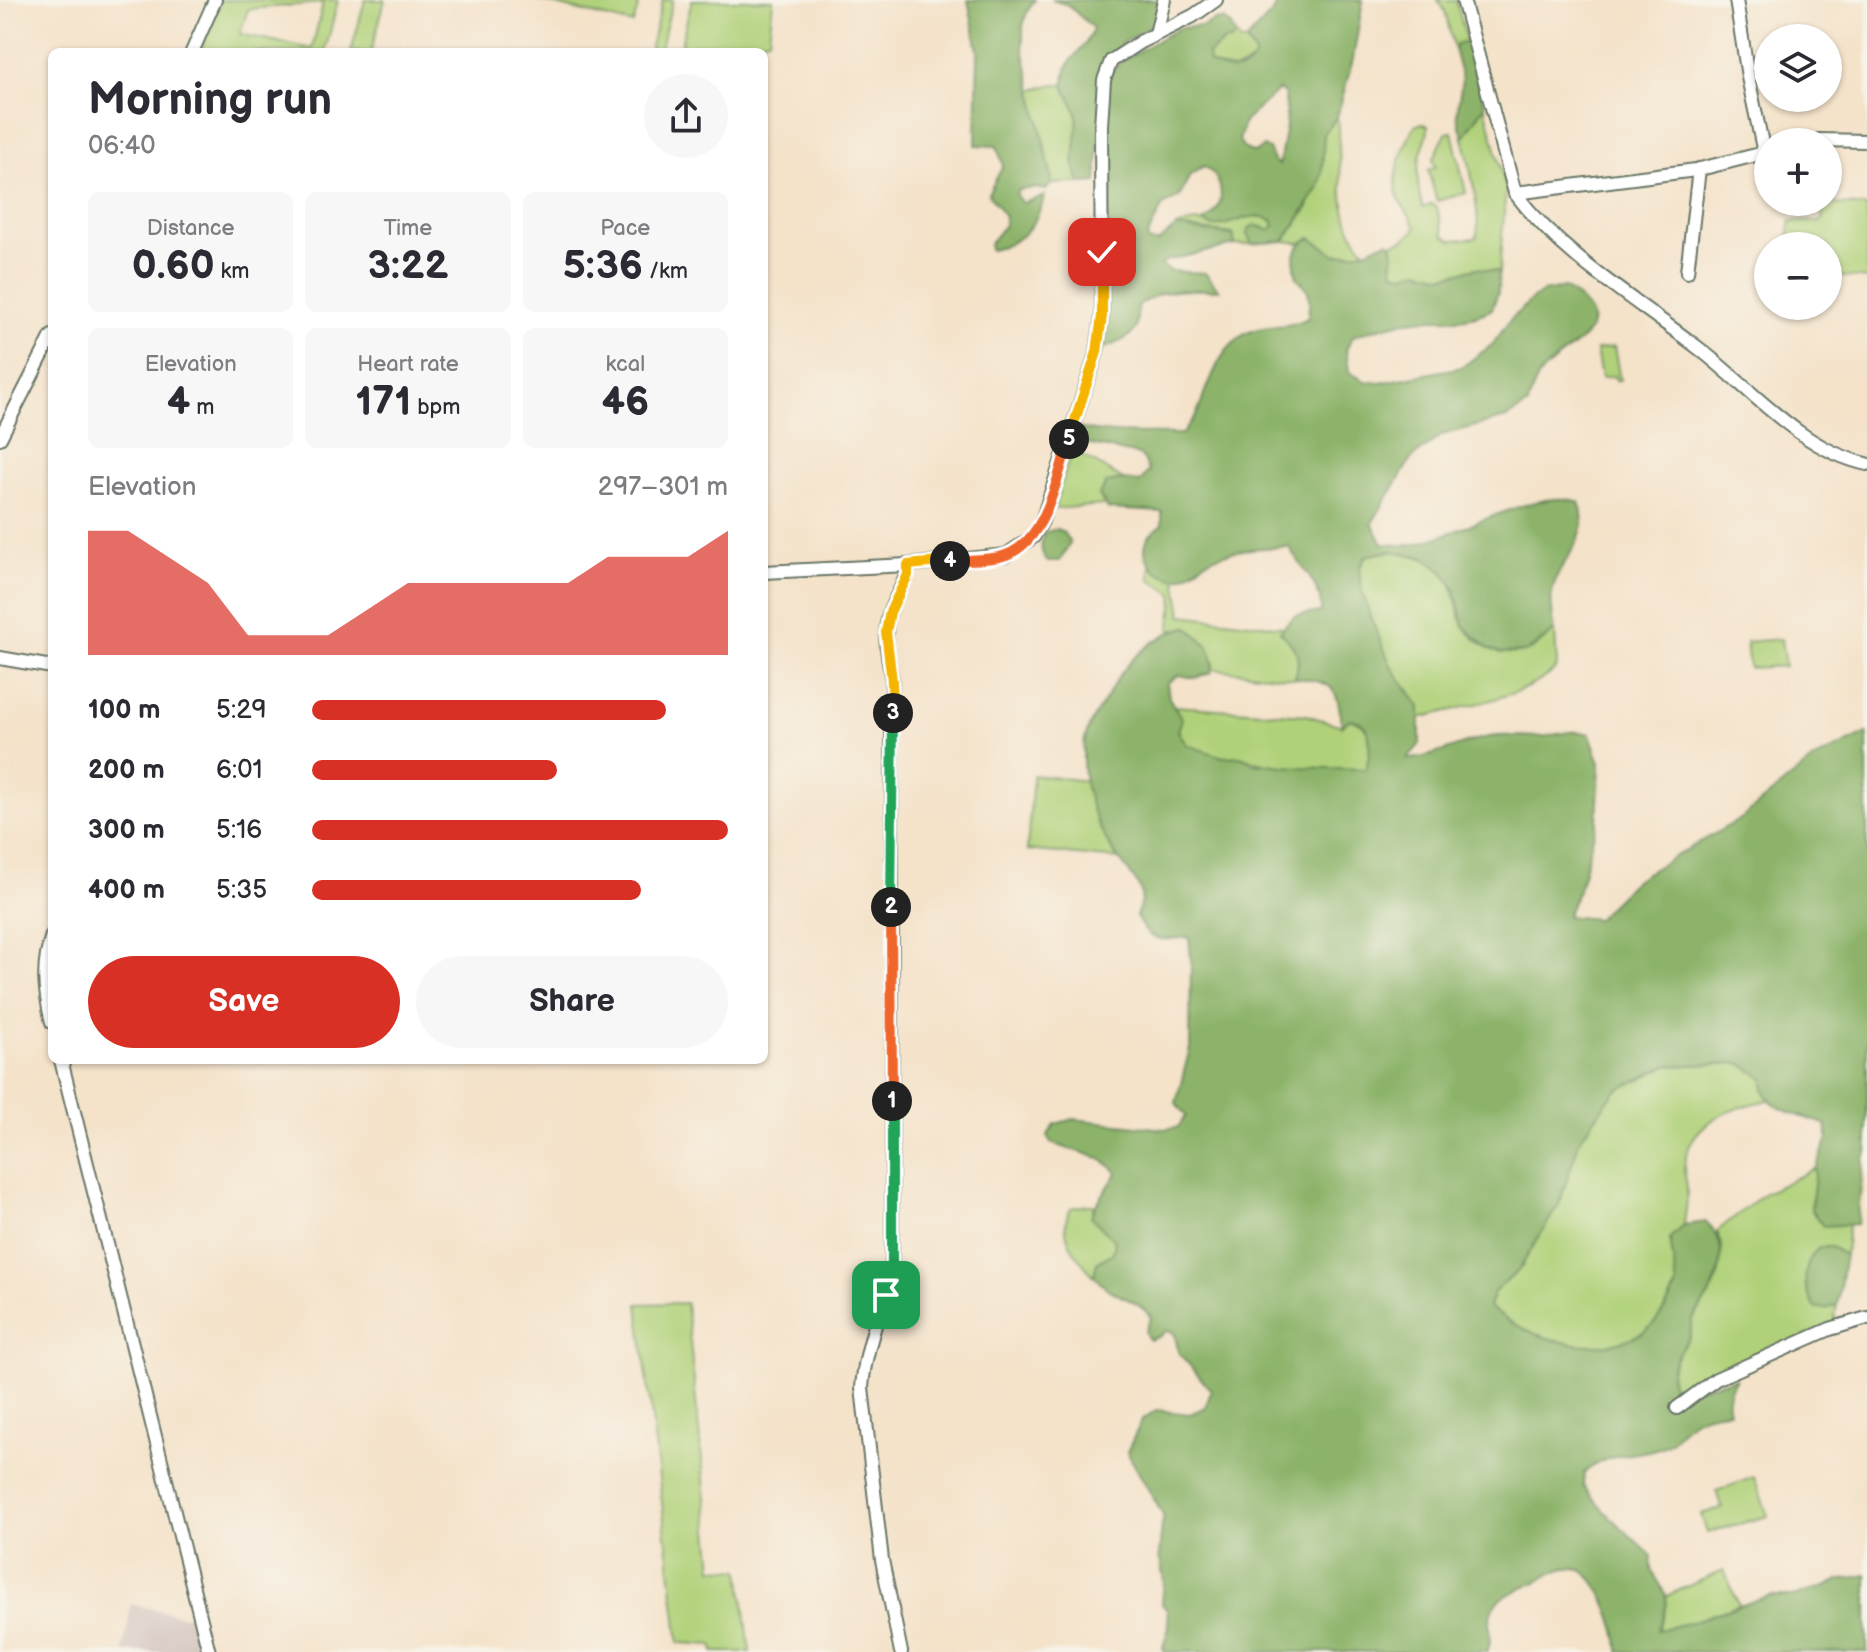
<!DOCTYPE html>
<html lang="en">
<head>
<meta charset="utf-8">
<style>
	body { margin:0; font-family:"Balsamiq Sans",sans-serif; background:#f7f7f7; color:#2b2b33; height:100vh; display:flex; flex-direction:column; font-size:30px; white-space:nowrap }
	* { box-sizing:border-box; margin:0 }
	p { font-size:26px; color:#7c7c81 }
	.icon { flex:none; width:44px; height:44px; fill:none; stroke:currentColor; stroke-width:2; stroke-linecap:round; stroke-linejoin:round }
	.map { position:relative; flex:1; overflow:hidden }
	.panel { position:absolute; left:48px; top:48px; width:720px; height:1016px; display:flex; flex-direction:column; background:#fff; border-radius:12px; box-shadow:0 2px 6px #0004 }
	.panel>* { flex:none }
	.fabs { position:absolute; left:1754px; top:24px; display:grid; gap:16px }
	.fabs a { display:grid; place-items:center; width:88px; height:88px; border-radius:50%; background:#fff; box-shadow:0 2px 6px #0004; font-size:40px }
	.pin { position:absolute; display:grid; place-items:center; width:68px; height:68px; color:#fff; margin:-34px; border-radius:16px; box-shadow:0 4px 12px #0006 }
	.km { position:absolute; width:40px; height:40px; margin:-20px; border-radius:50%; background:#222; color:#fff; font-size:22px; line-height:40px; text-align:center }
	.round { display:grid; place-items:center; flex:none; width:84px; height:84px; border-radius:42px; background:#f7f7f7 }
	.head { display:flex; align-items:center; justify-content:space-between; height:136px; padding:0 40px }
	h1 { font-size:44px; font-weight:600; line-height:60px }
	.stats { display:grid; grid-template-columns:repeat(3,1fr); gap:12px; height:136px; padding:8px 40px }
	.stats div { display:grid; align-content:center; border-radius:12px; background:#f7f7f7; text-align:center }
	.stats b { font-size:40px; font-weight:600 }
	.stats small { font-size:22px; font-weight:400 }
	.stats p { font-size:22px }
	.chart { height:224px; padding:16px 40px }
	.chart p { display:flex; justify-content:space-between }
	.chart svg { width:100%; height:144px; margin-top:8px; fill:#d93025; opacity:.7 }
	.button { display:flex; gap:16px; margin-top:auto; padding:16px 40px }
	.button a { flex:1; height:92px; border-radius:48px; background:#d93025; color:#fff; font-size:32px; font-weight:600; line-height:92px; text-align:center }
	.button a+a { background:#f7f7f7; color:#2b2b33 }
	ul { padding:0 40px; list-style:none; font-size:26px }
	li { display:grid; grid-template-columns:128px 96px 1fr; align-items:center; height:60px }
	li i { height:20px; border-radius:10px; background:#d93025 }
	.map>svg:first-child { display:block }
</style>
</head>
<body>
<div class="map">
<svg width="1867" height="1652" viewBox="0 0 1867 1652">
	<rect width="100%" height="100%" fill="#f7f3e8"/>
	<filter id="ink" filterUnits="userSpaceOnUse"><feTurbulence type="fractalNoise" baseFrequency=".0125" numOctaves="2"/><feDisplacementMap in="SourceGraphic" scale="16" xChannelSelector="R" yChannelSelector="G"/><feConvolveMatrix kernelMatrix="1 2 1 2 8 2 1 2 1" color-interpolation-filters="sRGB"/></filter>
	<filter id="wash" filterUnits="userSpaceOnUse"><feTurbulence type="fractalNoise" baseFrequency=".006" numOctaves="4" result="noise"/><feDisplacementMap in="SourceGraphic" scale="32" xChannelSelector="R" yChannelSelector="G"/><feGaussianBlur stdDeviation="1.8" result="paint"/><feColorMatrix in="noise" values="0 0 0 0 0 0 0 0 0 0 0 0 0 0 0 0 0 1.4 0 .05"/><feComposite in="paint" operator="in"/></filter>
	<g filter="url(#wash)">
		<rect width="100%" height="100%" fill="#f4e2c9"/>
		<path fill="#cfc0ba" d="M131 1604 183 1616 194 1613 204 1652H123Z"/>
		<g fill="#b0d179" stroke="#688756" stroke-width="2" fill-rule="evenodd">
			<path d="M221 0H338L325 52H200ZM323 3 312 49 240 34 248 9Z"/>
			<path d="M365 0H385L371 52H351Z"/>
			<path d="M536 0H640L633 24Z"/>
			<path d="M663 0H673L659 52H649Z"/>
			<path d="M692 0H773L769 39 701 52H679Z"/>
			<path d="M1438 0H1456L1467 42 1458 43 1454 49 1445 11Z"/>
			<path d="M1236 35 1241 42 1246 41 1255 54 1253 62 1231 72 1209 64 1207 54Z"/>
			<path d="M1054 84 1065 85C1067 99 1075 103 1077 114 1082 137 1066 161 1081 183L1051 184 1031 90Z"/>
			<path d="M1485 106 1506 189 1499 272 1477 268 1443 276 1419 271 1404 274 1394 272C1390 262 1396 253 1392 243L1404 240 1416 229C1413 218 1405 211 1400 201 1389 180 1404 145 1415 126L1422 123 1428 126C1429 136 1422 146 1420 157 1416 174 1418 192 1423 208L1432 204 1437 208 1444 235 1452 240 1476 238C1483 224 1468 156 1463 138Z"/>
			<path d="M1337 117C1342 157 1335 223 1366 251L1336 255 1311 238 1300 243 1284 241 1308 208 1324 133Z"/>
			<path d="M1452 132 1466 193 1437 201 1428 170 1436 167 1433 160 1446 133Z"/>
			<path d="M1825 203 1867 207V279L1828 275V246H1786L1791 221 1821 222Z"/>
			<path d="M1263 215 1272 220 1275 227 1269 231 1261 226 1247 234 1252 244 1235 245 1233 234 1176 227C1190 222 1200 219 1213 227 1231 224 1244 216 1263 215Z"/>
			<path d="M1614 347 1620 380 1616 381 1615 376 1601 378 1596 350Z"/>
			<path d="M1072 449 1123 480 1107 483 1099 495 1105 505 1054 509Z"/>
			<path d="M1391 551C1410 554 1427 556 1442 571 1460 588 1453 609 1465 627 1478 647 1502 657 1525 652 1535 650 1547 637 1555 631L1557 667C1533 696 1456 708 1419 718 1421 699 1403 684 1393 669 1381 650 1354 588 1360 567 1361 563 1364 559 1366 555Z"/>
			<path d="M1150 565 1157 572 1176 578 1182 615 1284 627 1281 631C1296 649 1302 654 1295 678L1212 669 1214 663 1188 627 1171 631C1168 618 1176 607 1173 594L1150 579Z"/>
			<path d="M1781 639 1785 666 1749 668 1746 642Z"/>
			<path d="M1174 706 1306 715 1342 726 1350 719C1376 722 1370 750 1367 769 1326 769 1281 771 1243 757 1237 755 1231 758 1224 757 1214 756 1198 751 1189 746 1177 738 1176 719 1174 706Z"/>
			<path d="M1033 775 1087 781C1090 809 1102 836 1118 859L1027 850Z"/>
			<path d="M1740 1063 1765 1079 1764 1089 1769 1100C1730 1108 1686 1122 1684 1169 1684 1175 1687 1181 1687 1188 1688 1200 1685 1213 1684 1225L1670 1238 1677 1285C1670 1299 1662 1317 1650 1327 1606 1363 1529 1341 1489 1307L1494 1292 1518 1271 1559 1204 1580 1139 1615 1090 1667 1066Z"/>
			<path d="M1816 1168 1811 1210 1823 1226 1848 1224 1845 1255 1831 1247 1805 1284 1808 1292 1825 1309 1837 1305 1834 1323 1693 1390H1672L1670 1373 1679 1349 1690 1337 1692 1320 1711 1293 1719 1270 1722 1248 1717 1231 1765 1193Z"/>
			<path d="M1087 1205H1094L1091 1217 1115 1241 1113 1253 1097 1263 1094 1276C1078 1259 1055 1232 1071 1208Z"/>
			<path d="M686 1303 713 1568 740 1570 750 1652H714L713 1645 679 1643 638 1304Z"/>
			<path d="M1754 1477 1768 1516 1707 1533 1701 1514 1722 1508 1716 1491Z"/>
			<path d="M1724 1570 1739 1605 1688 1623 1658 1630 1664 1612 1666 1596Z"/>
		</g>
		<g fill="#8cb369" stroke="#56784e" stroke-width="2" fill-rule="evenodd">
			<path d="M968 0H1035L1027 12 1023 26V48L1052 179 1051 184 1046 190 1034 188 1018 190 1016 195 1022 203 1045 196C1035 227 1022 243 990 250L989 244 1004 226 1005 216 988 194 1003 166 997 146 976 145 978 50Z"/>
			<path d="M1052 0H1163L1157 22 1121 44 1104 62 1097 182 1081 183C1067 163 1080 138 1077 116 1076 102 1061 93 1065 75 1068 56 1089 47 1093 28L1068 5Z"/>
			<path d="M1279 0H1363L1353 59 1337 117 1324 133 1322 174 1318 189 1284 241 1252 244 1247 234 1249 228 1255 225 1269 230 1274 226 1272 220C1250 210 1235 225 1213 227L1204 221C1228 208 1225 180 1204 166L1190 175 1180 196 1162 207 1147 237 1149 242H1159L1176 227 1233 235 1235 245 1165 261 1161 265 1171 271 1205 273 1219 290C1192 290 1160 287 1139 306 1137 313 1137 320 1136 327 1133 340 1112 343 1102 350L1108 295 1106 93 1110 72 1125 59 1179 28 1203 26 1215 20H1224L1231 26 1236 35 1231 41H1225L1208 54 1209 63C1226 70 1248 78 1255 54L1246 41 1274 11ZM1278 90 1285 94 1286 126 1279 165 1274 161 1269 149 1263 147 1254 153 1243 148 1239 141 1244 122Z"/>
			<path d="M1467 42 1485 106 1463 138 1457 114 1462 79 1454 49 1458 43Z"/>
			<path d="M1311 238 1336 255 1366 251 1387 241 1392 243C1396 253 1390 262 1394 272L1404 274 1419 270 1443 276 1477 268 1499 272 1498 292 1492 309C1462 325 1446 316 1416 320 1394 323 1374 329 1353 336L1346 350 1349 372 1365 381 1380 383 1462 367 1493 344 1510 320 1530 301 1543 292 1564 288C1625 327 1573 341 1544 370 1535 379 1531 393 1528 405L1506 418 1442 435 1411 459 1372 523 1383 544C1391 544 1399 545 1407 545 1453 540 1538 485 1579 502 1594 539 1558 559 1552 592 1550 604 1553 619 1555 631L1527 652 1502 653 1489 649 1464 627 1455 589 1443 571 1424 557 1391 551 1366 556 1359 569 1362 590 1370 616 1391 666 1420 707V744L1407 759C1438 758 1466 738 1498 736 1515 735 1531 738 1548 736 1564 733 1574 729 1590 734L1600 763 1597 822 1580 885 1567 916 1597 919 1636 879 1742 818 1814 759 1867 733V1153L1864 1158 1857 1224 1823 1226 1811 1209 1816 1168 1828 1138 1826 1125C1802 1114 1762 1113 1764 1079L1740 1063 1667 1066 1615 1091 1580 1139 1559 1204 1518 1271 1494 1292 1489 1307C1529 1341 1606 1362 1650 1327 1662 1317 1670 1299 1677 1286L1670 1238 1684 1225 1706 1222C1728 1240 1723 1272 1709 1295 1704 1304 1695 1312 1692 1321 1690 1328 1692 1334 1688 1339 1675 1359 1667 1364 1672 1390H1693L1736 1378C1730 1388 1725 1398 1729 1411 1707 1412 1695 1416 1679 1432 1675 1437 1672 1443 1666 1445 1636 1459 1610 1449 1584 1473L1583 1486 1602 1509 1652 1556C1648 1574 1663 1583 1666 1598 1668 1609 1661 1620 1658 1630L1688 1623 1769 1596H1797L1841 1580 1867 1575V1652H1619C1620 1631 1599 1571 1574 1568 1559 1566 1547 1577 1534 1583 1522 1589 1504 1594 1496 1604 1484 1619 1495 1637 1487 1652H1165L1163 1647 1169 1627 1167 1610 1162 1604 1164 1581 1159 1555 1163 1515 1127 1452 1142 1420 1156 1410 1190 1414 1206 1407 1211 1390 1179 1353 1174 1332 1166 1331 1160 1336 1149 1340 1145 1332 1151 1317C1133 1294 1113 1300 1094 1276L1097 1263 1113 1253 1115 1241 1091 1217C1096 1200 1109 1188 1117 1173 1103 1153 1073 1152 1051 1143L1048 1135 1055 1124 1073 1119 1164 1129 1178 1127 1186 1116 1176 1103 1190 1048 1191 960 1189 937C1161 940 1150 945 1136 916 1139 909 1143 900 1141 892 1139 882 1120 862 1114 852 1092 822 1076 771 1086 735 1091 717 1105 702 1113 686 1128 659 1157 633 1188 627 1203 639 1218 652 1211 673L1195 678 1179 675 1167 683 1169 698 1182 719 1178 731 1187 745 1223 757 1241 756 1253 763 1296 767 1366 769C1371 751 1375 722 1350 719L1342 726C1337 686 1335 682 1295 678 1302 654 1296 649 1280 631L1294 616 1321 612C1323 586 1301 568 1289 547 1262 548 1233 548 1208 560 1197 565 1189 578 1175 578 1156 577 1138 556 1148 538 1151 533 1157 529 1162 525V512L1108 509 1099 495 1107 483 1123 480 1140 482 1149 471 1144 459 1139 455 1083 443 1075 438 1078 428C1111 436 1148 433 1183 434 1187 427 1193 420 1197 413 1210 386 1217 348 1247 333 1267 323 1288 329 1308 318 1309 298 1314 293 1297 278 1293 260 1292 246 1311 238Z"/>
			<path d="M1057 529 1063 532 1070 543 1060 561H1047C1039 552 1041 541 1045 532Z"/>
			<path d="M1819 1247H1831L1845 1255 1837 1305 1825 1309 1814 1307C1802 1287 1802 1264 1819 1247Z"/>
		</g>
	</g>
	<g filter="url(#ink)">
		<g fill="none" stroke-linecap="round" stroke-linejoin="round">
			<defs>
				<g id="minor">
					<path d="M1463 0 1515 193C1562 256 1635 299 1697 347 1750 387 1800 450 1867 464"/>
					<path d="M1736 0 1748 77 1764 153"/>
					<path d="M1156 34 1164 0"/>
					<path d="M192 52 215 0"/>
					<path d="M1810 142 1819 140 1867 141"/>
					<path d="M1515 193 1696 170 1768 152"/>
					<path d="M1687 272 1699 169"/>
					<path d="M0 438 52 336"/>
					<path d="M764 572 908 565 1006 555 1033 537 1042 521 1097 352 1102 316 1101 125 1104 80 1111 61 1140 42 1193 16 1216 0"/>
					<path d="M0 658 52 667"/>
					<path d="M52 935C42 966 44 990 52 1022"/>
					<path d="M61 1060 209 1652"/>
					<path d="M1677 1408 1716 1379 1830 1329 1867 1318"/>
					<path d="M901 1652 882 1560 862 1388C865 1345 884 1305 892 1263V681C889 659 882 634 890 612 895 596 907 583 908 565"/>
				</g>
			</defs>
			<use href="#minor" stroke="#6a7768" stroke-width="16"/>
			<use href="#minor" stroke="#fff" stroke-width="12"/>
		</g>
	</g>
	<g fill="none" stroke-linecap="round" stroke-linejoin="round" filter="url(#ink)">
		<defs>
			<path id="split-1" d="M886 1295 892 1263V1101"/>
			<path id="split-2" d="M891 907 892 1101"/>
			<path id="split-3" d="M891 907 893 713"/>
			<path id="split-4" d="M893 713 892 681 886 632 890 612 908 575V565L950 561"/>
			<path id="split-5" d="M950 561C967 559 989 561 1006 555 1046 541 1058 476 1069 439"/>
			<path id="split-6" d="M1069 439 1097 352 1102 316V252"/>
		</defs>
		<use href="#split-1" stroke="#fff" stroke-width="16"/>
		<use href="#split-2" stroke="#fff" stroke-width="16"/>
		<use href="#split-3" stroke="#fff" stroke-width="16"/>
		<use href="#split-4" stroke="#fff" stroke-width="16"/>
		<use href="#split-5" stroke="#fff" stroke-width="16"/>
		<use href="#split-6" stroke="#fff" stroke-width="16"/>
		<use href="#split-1" stroke="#22a559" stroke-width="10"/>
		<use href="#split-2" stroke="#f0652b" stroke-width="10"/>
		<use href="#split-3" stroke="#22a559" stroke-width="10"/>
		<use href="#split-4" stroke="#f5b400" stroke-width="10"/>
		<use href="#split-5" stroke="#f0652b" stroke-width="10"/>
		<use href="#split-6" stroke="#f5b400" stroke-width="10"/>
	</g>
</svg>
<div class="fabs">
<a><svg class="icon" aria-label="layers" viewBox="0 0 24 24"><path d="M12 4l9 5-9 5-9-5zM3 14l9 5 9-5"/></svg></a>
<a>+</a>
<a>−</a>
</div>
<div class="pin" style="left:886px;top:1295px;background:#1e9e55"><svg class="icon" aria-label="arrive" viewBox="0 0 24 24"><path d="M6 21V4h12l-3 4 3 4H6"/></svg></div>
<div class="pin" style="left:1102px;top:252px;background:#d93025"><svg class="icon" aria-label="check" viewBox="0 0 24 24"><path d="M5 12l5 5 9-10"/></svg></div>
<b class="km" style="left:892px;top:1101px">1</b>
<b class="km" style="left:891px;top:907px">2</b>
<b class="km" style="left:893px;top:713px">3</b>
<b class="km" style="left:950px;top:561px">4</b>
<b class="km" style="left:1069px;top:439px">5</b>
<section class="panel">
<div class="head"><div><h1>Morning run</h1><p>06:40</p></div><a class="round"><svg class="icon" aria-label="share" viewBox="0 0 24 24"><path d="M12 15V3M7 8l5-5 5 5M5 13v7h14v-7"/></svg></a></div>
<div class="stats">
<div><p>Distance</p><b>0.60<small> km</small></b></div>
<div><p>Time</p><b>3:22</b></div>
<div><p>Pace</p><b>5:36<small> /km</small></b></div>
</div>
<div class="stats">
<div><p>Elevation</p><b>4<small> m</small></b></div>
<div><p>Heart rate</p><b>171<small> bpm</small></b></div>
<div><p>kcal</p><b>46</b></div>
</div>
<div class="chart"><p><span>Elevation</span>297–301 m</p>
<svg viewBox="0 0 160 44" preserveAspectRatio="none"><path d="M0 44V6L10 6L20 14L30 22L40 38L50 38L60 38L70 30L80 22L90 22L100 22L110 22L120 22L130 14L140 14L150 14L160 6V44z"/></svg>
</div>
<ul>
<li><b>100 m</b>5:29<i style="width:85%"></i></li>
<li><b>200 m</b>6:01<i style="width:59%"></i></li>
<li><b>300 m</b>5:16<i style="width:100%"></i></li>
<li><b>400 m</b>5:35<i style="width:79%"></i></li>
</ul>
<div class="button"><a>Save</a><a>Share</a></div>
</section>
</div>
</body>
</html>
